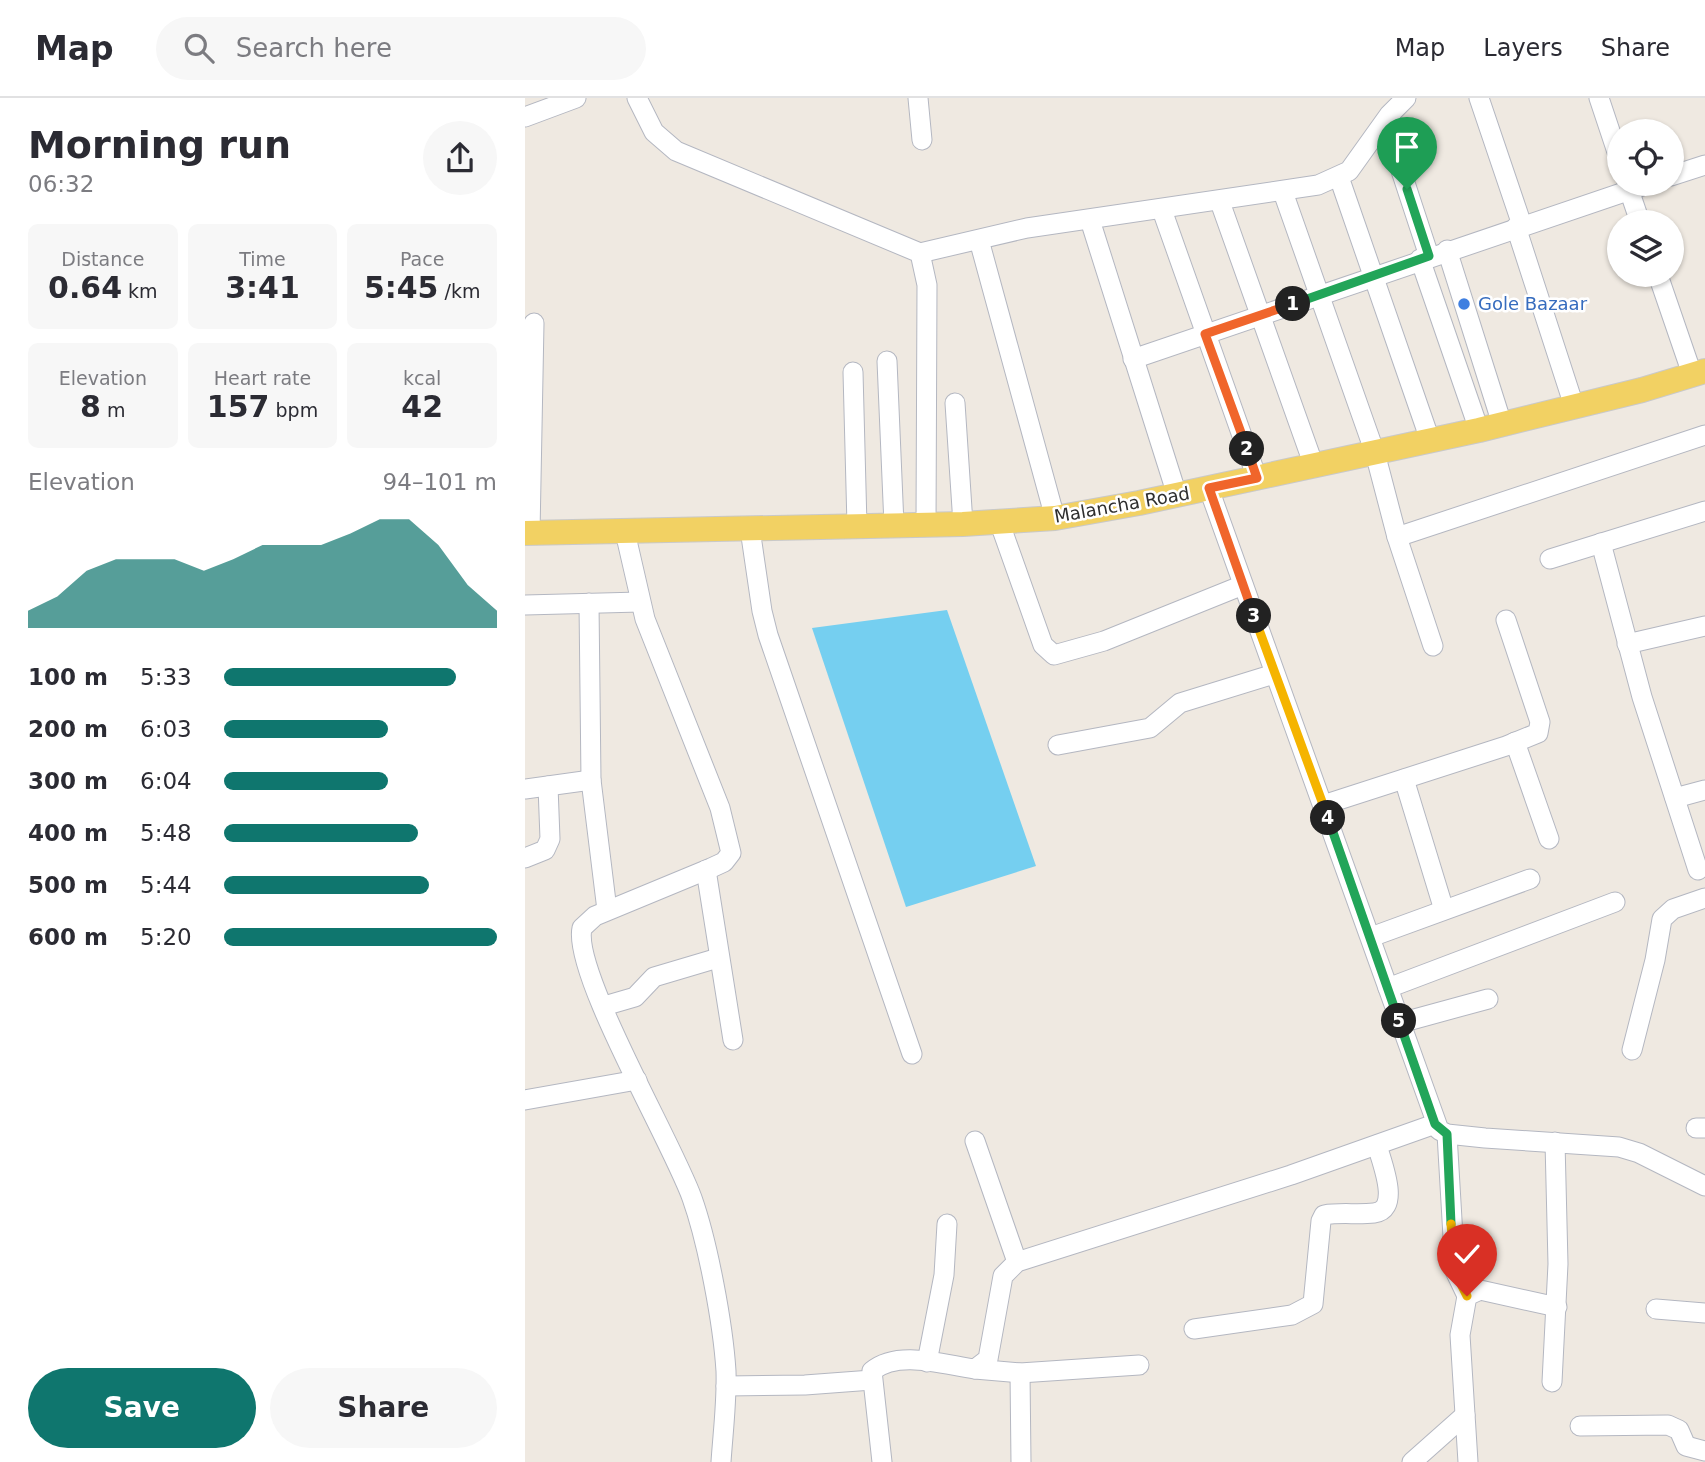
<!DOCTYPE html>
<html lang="en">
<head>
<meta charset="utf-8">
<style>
	body { margin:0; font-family:"DejaVu Sans",sans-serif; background:#f7f7f7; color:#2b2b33; height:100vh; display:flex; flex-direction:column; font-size:26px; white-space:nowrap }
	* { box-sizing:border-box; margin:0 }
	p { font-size:23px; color:#7c7c81 }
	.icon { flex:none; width:38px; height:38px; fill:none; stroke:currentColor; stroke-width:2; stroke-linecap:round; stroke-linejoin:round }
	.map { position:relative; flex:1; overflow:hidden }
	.panel { display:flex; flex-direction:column; background:#fff; width:525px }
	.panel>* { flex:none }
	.tools { position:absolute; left:1082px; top:21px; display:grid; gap:14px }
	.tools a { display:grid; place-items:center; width:77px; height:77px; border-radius:50%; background:#fff; box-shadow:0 2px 5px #0004; font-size:35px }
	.pin { position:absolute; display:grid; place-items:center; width:60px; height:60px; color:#fff; margin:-72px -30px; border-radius:50% 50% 50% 0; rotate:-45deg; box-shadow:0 0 7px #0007 }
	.pin .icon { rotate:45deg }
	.km { position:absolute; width:35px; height:35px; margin:-18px; border-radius:50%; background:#222; color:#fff; font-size:19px; line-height:35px; text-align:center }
	.round { display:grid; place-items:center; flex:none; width:74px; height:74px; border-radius:37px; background:#f7f7f7 }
	.overview { display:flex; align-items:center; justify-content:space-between; height:119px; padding:0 28px }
	h1 { font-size:38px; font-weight:700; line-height:52px }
	.stats { display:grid; grid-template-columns:repeat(3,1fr); gap:10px; height:119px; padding:7px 28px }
	.stats div { display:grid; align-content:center; border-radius:10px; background:#f7f7f7; text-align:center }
	.stats b { font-size:30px; font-weight:700 }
	.stats small { font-size:19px; font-weight:400 }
	.stats p { font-size:19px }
	.chart { height:196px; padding:14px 28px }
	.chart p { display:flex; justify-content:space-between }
	.chart svg { width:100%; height:126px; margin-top:7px; fill:#0f766e; opacity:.7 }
	.cta { display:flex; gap:14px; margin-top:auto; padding:14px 28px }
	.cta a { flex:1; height:80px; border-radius:42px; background:#0f766e; color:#fff; font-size:28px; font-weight:700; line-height:80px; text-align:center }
	.cta a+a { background:#f7f7f7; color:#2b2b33 }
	ul { padding:0 28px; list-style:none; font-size:23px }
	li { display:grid; grid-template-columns:112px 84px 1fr; align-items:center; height:52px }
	li i { height:18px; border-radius:9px; background:#0f766e }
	header { display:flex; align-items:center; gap:42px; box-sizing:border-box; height:98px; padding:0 35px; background:#fff; border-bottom:2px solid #e1e1e2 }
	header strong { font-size:33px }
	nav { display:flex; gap:38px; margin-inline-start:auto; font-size:24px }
	.search { width:490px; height:63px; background:#f7f7f7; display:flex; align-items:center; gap:18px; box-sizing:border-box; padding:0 24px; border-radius:38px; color:#7c7c81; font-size:26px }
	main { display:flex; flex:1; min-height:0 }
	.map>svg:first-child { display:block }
</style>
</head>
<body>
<header>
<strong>Map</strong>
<div class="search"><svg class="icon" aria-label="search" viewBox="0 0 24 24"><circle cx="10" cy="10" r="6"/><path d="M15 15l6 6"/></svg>Search here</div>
<nav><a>Map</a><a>Layers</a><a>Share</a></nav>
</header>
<main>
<section class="panel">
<div class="overview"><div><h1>Morning run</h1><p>06:32</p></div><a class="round"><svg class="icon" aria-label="share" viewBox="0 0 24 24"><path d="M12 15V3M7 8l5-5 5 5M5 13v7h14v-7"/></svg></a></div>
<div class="stats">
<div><p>Distance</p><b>0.64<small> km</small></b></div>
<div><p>Time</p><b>3:41</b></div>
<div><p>Pace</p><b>5:45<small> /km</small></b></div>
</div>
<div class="stats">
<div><p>Elevation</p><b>8<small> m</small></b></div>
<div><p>Heart rate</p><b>157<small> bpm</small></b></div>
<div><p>kcal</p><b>42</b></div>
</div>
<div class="chart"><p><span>Elevation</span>94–101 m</p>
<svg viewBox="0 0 160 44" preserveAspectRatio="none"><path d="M0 44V38L10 33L20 24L30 20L40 20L50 20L60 24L70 20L80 15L90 15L100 15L110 11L120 6L130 6L140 15L150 29L160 38V44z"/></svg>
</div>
<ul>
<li><b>100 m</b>5:33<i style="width:85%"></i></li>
<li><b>200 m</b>6:03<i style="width:60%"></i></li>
<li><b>300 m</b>6:04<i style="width:60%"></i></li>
<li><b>400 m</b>5:48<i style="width:71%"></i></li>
<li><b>500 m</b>5:44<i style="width:75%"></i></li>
<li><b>600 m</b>5:20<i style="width:100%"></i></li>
</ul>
<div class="cta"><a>Save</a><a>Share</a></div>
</section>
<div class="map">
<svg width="1180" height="1364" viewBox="0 0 1180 1364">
	<rect width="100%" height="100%" fill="#efe9e1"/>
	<path fill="#75cff0" d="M422 512 511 768 381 809 287 530Z"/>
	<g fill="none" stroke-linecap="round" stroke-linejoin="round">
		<defs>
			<g id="minor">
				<path d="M112 0 129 34 151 53 395 155 402 187 401 427"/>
				<path d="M393 0 397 42"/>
				<path d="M954 0 997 127"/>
				<path d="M1074 0 1094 60"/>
				<path d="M0 19 51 0"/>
				<path d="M860 24 904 158"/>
				<path d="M1146 78 1180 67"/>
				<path d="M814 79 905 342"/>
				<path d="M1102 86 1115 124"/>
				<path d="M758 94 850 355 872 439 908 548"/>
				<path d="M695 104 789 368"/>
				<path d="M637 112 732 380"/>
				<path d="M565 122 652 397"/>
				<path d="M991 129 1049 308"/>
				<path d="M454 142 530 420"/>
				<path d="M922 152 977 326"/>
				<path d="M395 155 502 130 793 87 824 73 864 17 881 0"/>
				<path d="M895 161 954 332"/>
				<path d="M1133 177 1167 276"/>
				<path d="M608 261 1123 86"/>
				<path d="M362 263 369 427"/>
				<path d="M328 274 332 428"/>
				<path d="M430 305 438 426"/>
				<path d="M684 391 914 1032 922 1036 960 1040 1094 1049 1114 1055 1180 1088"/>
				<path d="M474 423 518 547 529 557 579 543 718 487"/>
				<path d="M225 431 237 513 243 537 387 956"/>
				<path d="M100 434 120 521 195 710 206 755 199 764 186 770 70 818 57 830C47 874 148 1046 167 1100 183 1145 198 1226 201 1273 202 1303 198 1334 196 1364"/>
				<path d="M5 435 9 225"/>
				<path d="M872 439 1180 337"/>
				<path d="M1076 445 1117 599 1173 772"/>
				<path d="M1025 461 1180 413"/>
				<path d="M64 505 66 682 82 812"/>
				<path d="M0 507 115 504"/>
				<path d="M1102 546 1180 528"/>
				<path d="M990 644 1024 741"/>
				<path d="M533 647 625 630 655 605 749 576"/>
				<path d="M879 681 919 812"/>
				<path d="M0 691 66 682"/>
				<path d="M1150 700 1180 692"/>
				<path d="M798 707 981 648 1013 635 1015 624 981 522"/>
				<path d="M0 760 20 752 25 741 23 688"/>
				<path d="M181 772 208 942"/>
				<path d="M846 839 1005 781"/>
				<path d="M863 890 1090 804"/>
				<path d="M79 908 110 899 129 879 193 860"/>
				<path d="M875 925 963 901"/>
				<path d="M1107 952 1130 862 1137 821 1148 811 1180 800"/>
				<path d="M0 1002 112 982"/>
				<path d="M1171 1030H1180"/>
				<path d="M922 1036 930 1173 942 1198"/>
				<path d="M450 1043 492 1164"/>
				<path d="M1131 1211 1180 1215"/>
				<path d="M669 1231 767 1217 788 1206 796 1123 799 1117C816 1114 832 1117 849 1115 877 1112 856 1063 852 1047"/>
				<path d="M402 1264 419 1177 422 1126"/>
				<path d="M450 1271 495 1275 614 1267"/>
				<path d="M495 1275 496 1364"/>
				<path d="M1027 1284 1033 1166 1030 1044"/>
				<path d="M201 1288 280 1287 347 1282"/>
				<path d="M1055 1328 1143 1327 1154 1332 1161 1348 1180 1353"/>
				<path d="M357 1364 347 1273C373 1251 420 1267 450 1271L463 1261 478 1178 492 1164 766 1077 910 1026"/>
				<path d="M887 1364 940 1317"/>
				<path d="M943 1364 935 1237 942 1198 955 1192 1032 1209"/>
			</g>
			<path id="major" d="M0 435 438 426 530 420 614 405 954 332 1117 292 1180 273"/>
		</defs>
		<use href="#minor" stroke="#b4b7c1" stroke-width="21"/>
		<use href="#major" stroke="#c9c9c9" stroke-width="26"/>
		<use href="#minor" stroke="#fff" stroke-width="19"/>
		<use href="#major" stroke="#f2d163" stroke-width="24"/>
	</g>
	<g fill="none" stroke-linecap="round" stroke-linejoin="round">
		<defs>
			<path id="split-1" d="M768 206 904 158 882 91"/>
			<path id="split-2" d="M722 351 680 236 768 206"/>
			<path id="split-3" d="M722 351 732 380 684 390 729 518"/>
			<path id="split-4" d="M729 518 803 720"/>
			<path id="split-5" d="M803 720 874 923"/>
			<path id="split-6" d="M874 923 910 1026 922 1036 926 1126"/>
			<path id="split-7" d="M926 1126 930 1174 942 1198"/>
		</defs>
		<use href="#split-1" stroke="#fff" stroke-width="14"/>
		<use href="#split-2" stroke="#fff" stroke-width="14"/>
		<use href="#split-3" stroke="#fff" stroke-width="14"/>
		<use href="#split-4" stroke="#fff" stroke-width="14"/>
		<use href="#split-5" stroke="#fff" stroke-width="14"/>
		<use href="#split-6" stroke="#fff" stroke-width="14"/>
		<use href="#split-7" stroke="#fff" stroke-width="14"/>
		<use href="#split-1" stroke="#22a559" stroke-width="9"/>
		<use href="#split-2" stroke="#f0652b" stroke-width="9"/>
		<use href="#split-3" stroke="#f0652b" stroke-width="9"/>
		<use href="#split-4" stroke="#f5b400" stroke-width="9"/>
		<use href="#split-5" stroke="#22a559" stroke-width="9"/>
		<use href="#split-6" stroke="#22a559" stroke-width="9"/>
		<use href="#split-7" stroke="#f5b400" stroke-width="9"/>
	</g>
	<circle fill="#3f7fe0" stroke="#fff" stroke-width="2.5" cx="939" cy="206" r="7"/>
	<g text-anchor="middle" stroke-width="5" stroke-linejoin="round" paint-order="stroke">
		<g font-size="18" fill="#366cbe" stroke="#fff" text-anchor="start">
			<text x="953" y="212">Gole Bazaar</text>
		</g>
		<g font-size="18" fill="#2e2e2e" stroke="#fff">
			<text transform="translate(597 407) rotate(-10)" y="6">Malancha Road</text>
		</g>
	</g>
</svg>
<div class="tools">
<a><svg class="icon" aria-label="locate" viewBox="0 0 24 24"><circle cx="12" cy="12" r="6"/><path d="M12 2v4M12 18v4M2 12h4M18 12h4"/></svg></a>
<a><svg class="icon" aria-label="layers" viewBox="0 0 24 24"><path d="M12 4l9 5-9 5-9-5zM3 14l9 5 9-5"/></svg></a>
</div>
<div class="pin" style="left:882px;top:91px;background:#1e9e55"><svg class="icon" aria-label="arrive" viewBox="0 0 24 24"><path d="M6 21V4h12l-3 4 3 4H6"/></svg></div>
<div class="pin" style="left:942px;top:1198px;background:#d93025"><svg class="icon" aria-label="check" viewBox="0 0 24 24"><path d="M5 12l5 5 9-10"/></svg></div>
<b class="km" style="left:768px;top:206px">1</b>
<b class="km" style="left:722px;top:351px">2</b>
<b class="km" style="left:729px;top:518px">3</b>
<b class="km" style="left:803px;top:720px">4</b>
<b class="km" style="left:874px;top:923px">5</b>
</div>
</main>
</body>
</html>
